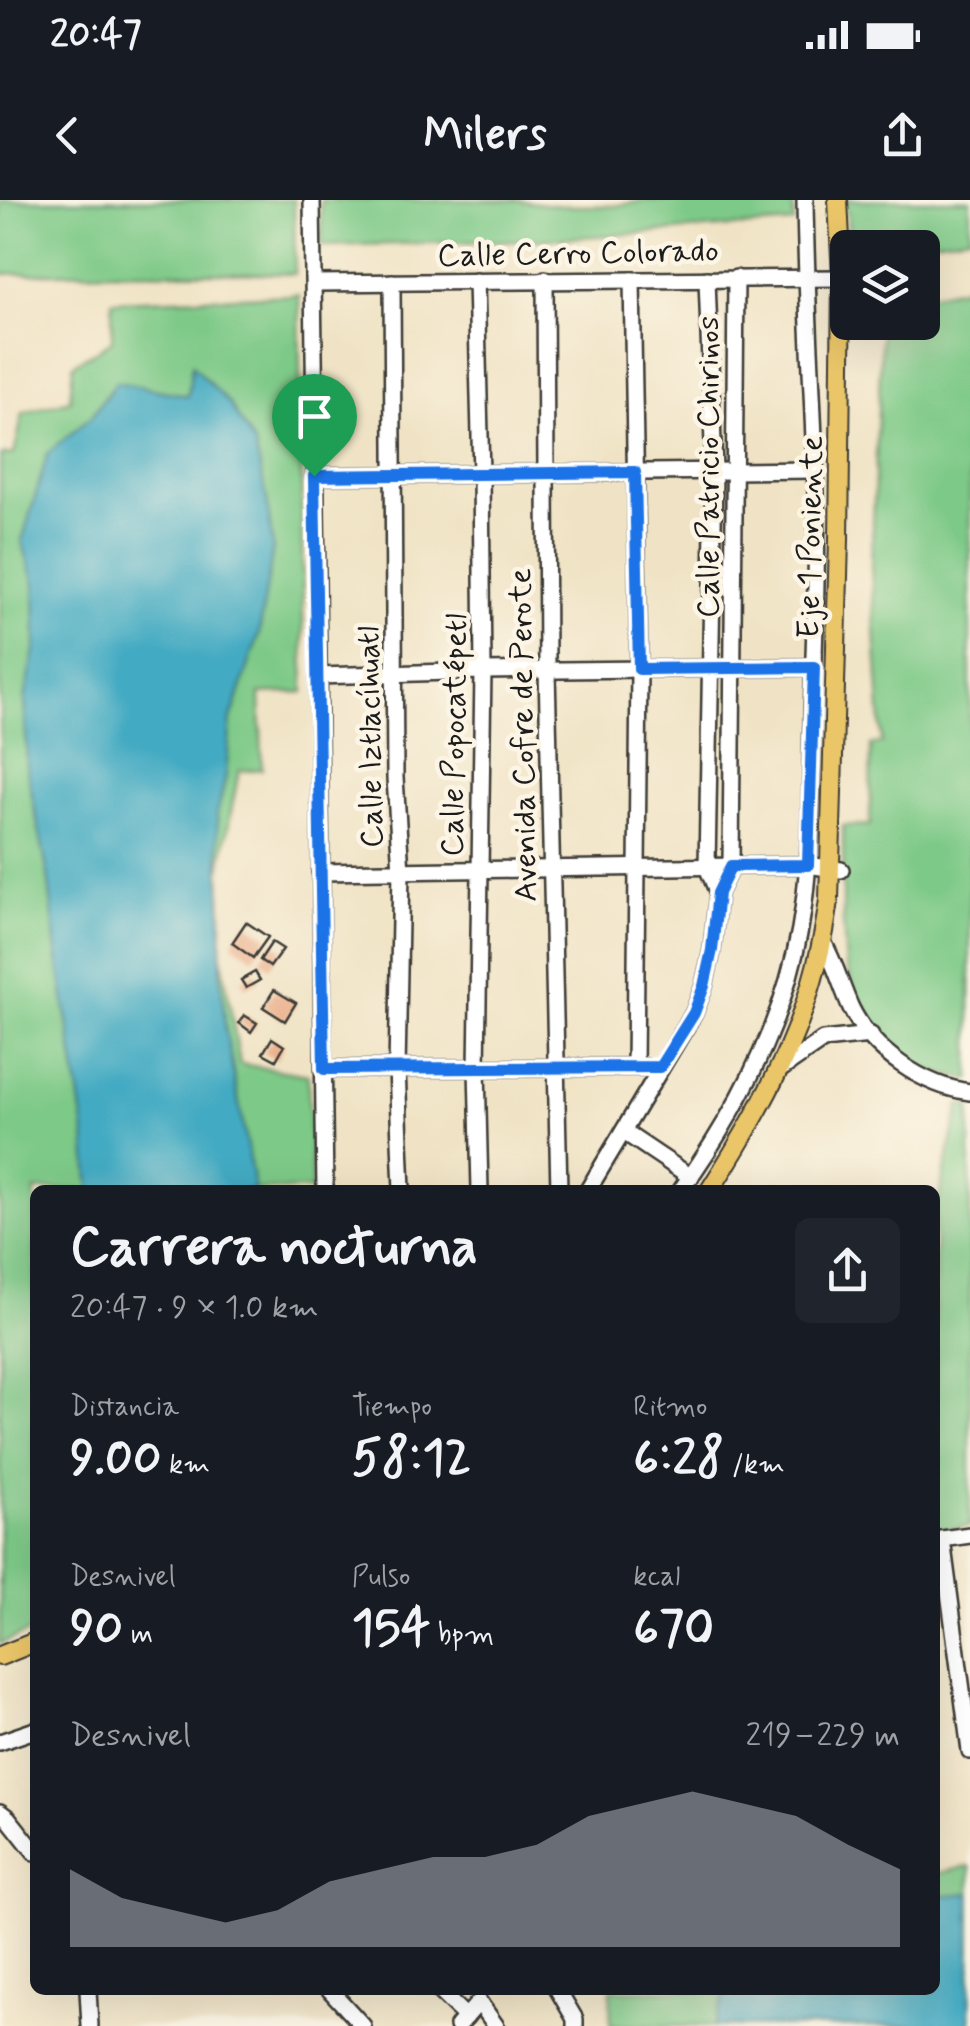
<!DOCTYPE html>
<html lang="es">
<head>
<meta charset="utf-8">
<style>
	body { margin:0; font-family:Mynerve,sans-serif; background:#20242c; color:#f1f3f6; height:100vh; display:flex; flex-direction:column; font-size:38px; white-space:nowrap }
	* { box-sizing:border-box; margin:0 }
	p { font-size:32px; color:#9ea1a6 }
	.icon { flex:none; width:55px; height:55px; fill:none; stroke:currentColor; stroke-width:2; stroke-linecap:round; stroke-linejoin:round }
	.map { position:relative; flex:1; overflow:hidden }
	.sheet { position:absolute; left:30px; top:985px; width:910px; height:810px; display:flex; flex-direction:column; background:#171b24; border-radius:15px; box-shadow:0 10px 40px #0002 }
	.sheet>* { flex:none }
	.fabs { position:absolute; left:830px; top:30px; display:grid; gap:20px }
	.fabs a { display:grid; place-items:center; width:110px; height:110px; border-radius:15px; background:#171b24; box-shadow:0 10px 40px #0002; font-size:50px }
	.pin { position:absolute; display:grid; place-items:center; width:85px; height:85px; color:#fff; margin:-102px -42px; border-radius:50% 50% 50% 0; rotate:-45deg; box-shadow:0 0 10px #0007 }
	.pin .icon { rotate:45deg }
	.round { display:grid; place-items:center; flex:none; width:105px; height:105px; border-radius:15px; background:#20242c }
	.headline { display:flex; align-items:center; justify-content:space-between; height:170px; padding:0 40px }
	h1 { font-size:55px; font-weight:700; line-height:75px }
	.figures { display:grid; grid-template-columns:repeat(3,1fr); gap:15px; height:170px; padding:10px 40px }
	.figures div { display:grid; align-content:center }
	.figures b { font-size:50px; font-weight:700 }
	.figures small { font-size:28px; font-weight:400 }
	.figures p { font-size:28px }
	.chart { height:280px; padding:20px 40px }
	.chart p { display:flex; justify-content:space-between }
	.chart svg { width:100%; height:180px; margin-top:10px; fill:#8c9099; opacity:.7 }
	.status { display:flex; justify-content:space-between; align-items:center; height:70px; padding:0 50px; background:#171b24; direction:ltr }
	.status svg { height:28px; fill:currentColor }
	header { display:flex; justify-content:space-between; align-items:center; height:130px; padding:0 40px; background:#171b24; font-size:45px; font-weight:700 }
	.map>svg:first-child { display:block }
</style>
</head>
<body>
<div class="status"><b>20:47</b><svg viewBox="0 0 49 12"><path d="M0 12V9h3v3zM5 12V6h3v6zM10 12V3h3v9zM15 12V0h3v12zM26 1h20v11H26zM47 4h2v5h-2z"/></svg></div>
<header><svg class="icon" aria-label="back" viewBox="0 0 24 24"><path d="M15 5l-7 7 7 7"/></svg>Milers<svg class="icon" aria-label="share" viewBox="0 0 24 24"><path d="M12 15V3M7 8l5-5 5 5M5 13v7h14v-7"/></svg></header>
<div class="map">
<svg width="970" height="1826" viewBox="0 0 970 1826">
	<rect width="100%" height="100%" fill="#fcf5e5"/>
	<filter id="ink" filterUnits="userSpaceOnUse"><feTurbulence type="fractalNoise" baseFrequency=".01" numOctaves="2"/><feDisplacementMap in="SourceGraphic" scale="20" xChannelSelector="R" yChannelSelector="G"/><feConvolveMatrix kernelMatrix="1 2 1 2 8 2 1 2 1" color-interpolation-filters="sRGB"/></filter>
	<filter id="wash" filterUnits="userSpaceOnUse"><feTurbulence type="fractalNoise" baseFrequency=".0048" numOctaves="4" result="noise"/><feDisplacementMap in="SourceGraphic" scale="40" xChannelSelector="R" yChannelSelector="G"/><feGaussianBlur stdDeviation="2.25" result="paint"/><feColorMatrix in="noise" values="0 0 0 0 0 0 0 0 0 0 0 0 0 0 0 0 0 1.4 0 .05"/><feComposite in="paint" operator="in"/></filter>
	<g filter="url(#wash)">
		<rect width="100%" height="100%" fill="#f0e3c5"/>
		<g fill="#7dc987" stroke="#4c7252" stroke-width="2.5">
			<path d="M7 0H294L295 74 114 72 0 74V1Z"/>
			<path d="M321 0H513L562 6H613L648 0H793L794 23 538 40 322 46Z"/>
			<path d="M846 0H970V36L892 47H850Z"/>
			<path d="M970 86V880L929 871 901 854 875 828 857 799 846 766 843 723V626L870 625 871 545 882 543 871 367 882 123 922 122 923 96Z"/>
			<path d="M299 95 304 492 260 494 262 569 239 571 220 669 217 620 205 660 240 864 308 875 312 990H35V1430L0 1444V255L14 254 23 213 70 200 73 165 112 141V101Z"/>
			<path d="M960 905 970 906V1326L935 1332V1013Z"/>
			<path d="M970 1666V1826H610L611 1790H935V1674Z"/>
		</g>
		<g fill="#42aac2" stroke="#2f636f" stroke-width="2.5">
			<path d="M192 165 229 203 255 245 267 299 273 348 259 434 231 519 226 576 217 614 222 714 221 778 226 832 255 990H90L84 926 57 753 48 675 27 570 25 498 36 445 35 384 22 341 48 253 92 216 116 182 188 196Z"/>
			<path d="M970 1693V1826H714L726 1790H935V1696Z"/>
		</g>
		<g id="blocks">
			<g fill="#eaad88">
				<path d="M246 722 268 737 253 758 232 743Z"/>
				<path d="M272 742 283 749 270 767 260 760Z"/>
				<path d="M255 772 260 780 246 788 241 780Z"/>
				<path d="M274 790 296 803 285 821 263 807Z"/>
				<path d="M244 815 257 823 251 832 239 823Z"/>
				<path d="M272 838 284 846 276 860 263 853Z"/>
			</g>
		</g>
	</g>
	<g filter="url(#ink)">
		<use href="#blocks" fill-opacity="0" stroke="#3c3a35" stroke-width="2.5"/>
		<g fill="none" stroke-linecap="round" stroke-linejoin="round">
			<defs>
				<g id="minor">
					<path d="M312 0 325 990"/>
					<path d="M545 79 547 470 559 990"/>
					<path d="M707 79 714 271 707 667 718 693"/>
					<path d="M632 80 639 469 635 867"/>
					<path d="M476 81 481 274 483 471 477 868 480 990"/>
					<path d="M392 82 395 578 401 671 397 869 402 990"/>
					<path d="M314 83 842 78"/>
					<path d="M314 276 816 270"/>
					<path d="M318 476 483 471 814 467"/>
					<path d="M320 672 808 665 841 670"/>
					<path d="M823 742C835 763 841 786 851 808 872 851 923 886 970 892"/>
					<path d="M324 869 645 867"/>
					<path d="M781 869 823 840 871 835"/>
					<path d="M624 932 691 977"/>
					<path d="M588 990 694 813 704 786 712 750 718 693 731 666 736 78"/>
					<path d="M681 990C737 912 783 825 800 729 812 662 810 592 812 524 814 439 819 352 815 266 812 177 806 89 805 0"/>
					<path d="M942 1339 970 1551"/>
					<path d="M935 1340 970 1335"/>
					<path d="M0 1542 35 1530"/>
					<path d="M0 1612 8 1618 35 1652"/>
					<path d="M88 1790 90 1826"/>
					<path d="M330 1790 363 1826"/>
					<path d="M438 1790 466 1817"/>
					<path d="M558 1790 575 1819V1826"/>
					<path d="M458 1826 479 1802 496 1826"/>
				</g>
				<g id="major">
					<path d="M710 990C771 894 814 814 829 700L839 340 842 78 838 0"/>
					<path d="M0 1456 35 1442"/>
				</g>
			</defs>
			<use href="#minor" stroke="#3c3a35" stroke-width="20"/>
			<use href="#major" stroke="#3c3a35" stroke-width="22"/>
			<use href="#minor" stroke="#fff" stroke-width="15"/>
			<use href="#major" stroke="#ebc669" stroke-width="18"/>
		</g>
	</g>
	<g fill="none" stroke-linecap="round" stroke-linejoin="round" filter="url(#ink)">
		<defs>
			<path id="route" d="M635 272 639 469 814 467 808 665 731 666 718 693 712 750 704 786 694 813 660 867 324 869 314 276Z"/>
		</defs>
		<use href="#route" stroke="#fff" stroke-width="20"/>
		<use href="#route" stroke="#1a73e8" stroke-width="12"/>
	</g>
	<g text-anchor="middle" stroke-width="9" stroke-linejoin="round" paint-order="stroke">
		<g font-size="32" fill="#1c1c1c" stroke="#fcf5e5">
			<text transform="translate(578 52) rotate(-1)" y="11">Calle Cerro Colorado</text>
			<text transform="translate(707 267) rotate(-90)" y="11">Calle Patricio Chirinos</text>
			<text transform="translate(809 337) rotate(-89)" y="11">Eje 1 Poniente</text>
			<text transform="translate(453 535) rotate(-89)" y="11">Calle Popocatépetl</text>
			<text transform="translate(522 535) rotate(-91)" y="11">Avenida Cofre de Perote</text>
			<text transform="translate(369 537) rotate(-91)" y="11">Calle Iztlacíhuatl</text>
		</g>
	</g>
</svg>
<div class="fabs">
<a><svg class="icon" aria-label="layers" viewBox="0 0 24 24"><path d="M12 4l9 5-9 5-9-5zM3 14l9 5 9-5"/></svg></a>
</div>
<div class="pin" style="left:314px;top:276px;background:#1e9e55"><svg class="icon" aria-label="arrive" viewBox="0 0 24 24"><path d="M6 21V4h12l-3 4 3 4H6"/></svg></div>
<section class="sheet">
<div class="headline"><div><h1>Carrera nocturna</h1><p>20:47 · 9 × 1.0 km</p></div><a class="round"><svg class="icon" aria-label="share" viewBox="0 0 24 24"><path d="M12 15V3M7 8l5-5 5 5M5 13v7h14v-7"/></svg></a></div>
<div class="figures">
<div><p>Distancia</p><b>9.00<small> km</small></b></div>
<div><p>Tiempo</p><b>58:12</b></div>
<div><p>Ritmo</p><b>6:28<small> /km</small></b></div>
</div>
<div class="figures">
<div><p>Desnivel</p><b>90<small> m</small></b></div>
<div><p>Pulso</p><b>154<small> bpm</small></b></div>
<div><p>kcal</p><b>670</b></div>
</div>
<div class="chart"><p><span>Desnivel</span>219–229 m</p>
<svg viewBox="0 0 160 44" preserveAspectRatio="none"><path d="M0 44V25L10 32L20 35L30 38L40 35L50 28L60 25L70 22L80 22L90 19L100 12L110 9L120 6L130 9L140 12L150 19L160 25V44z"/></svg>
</div>
</section>
</div>
</body>
</html>
